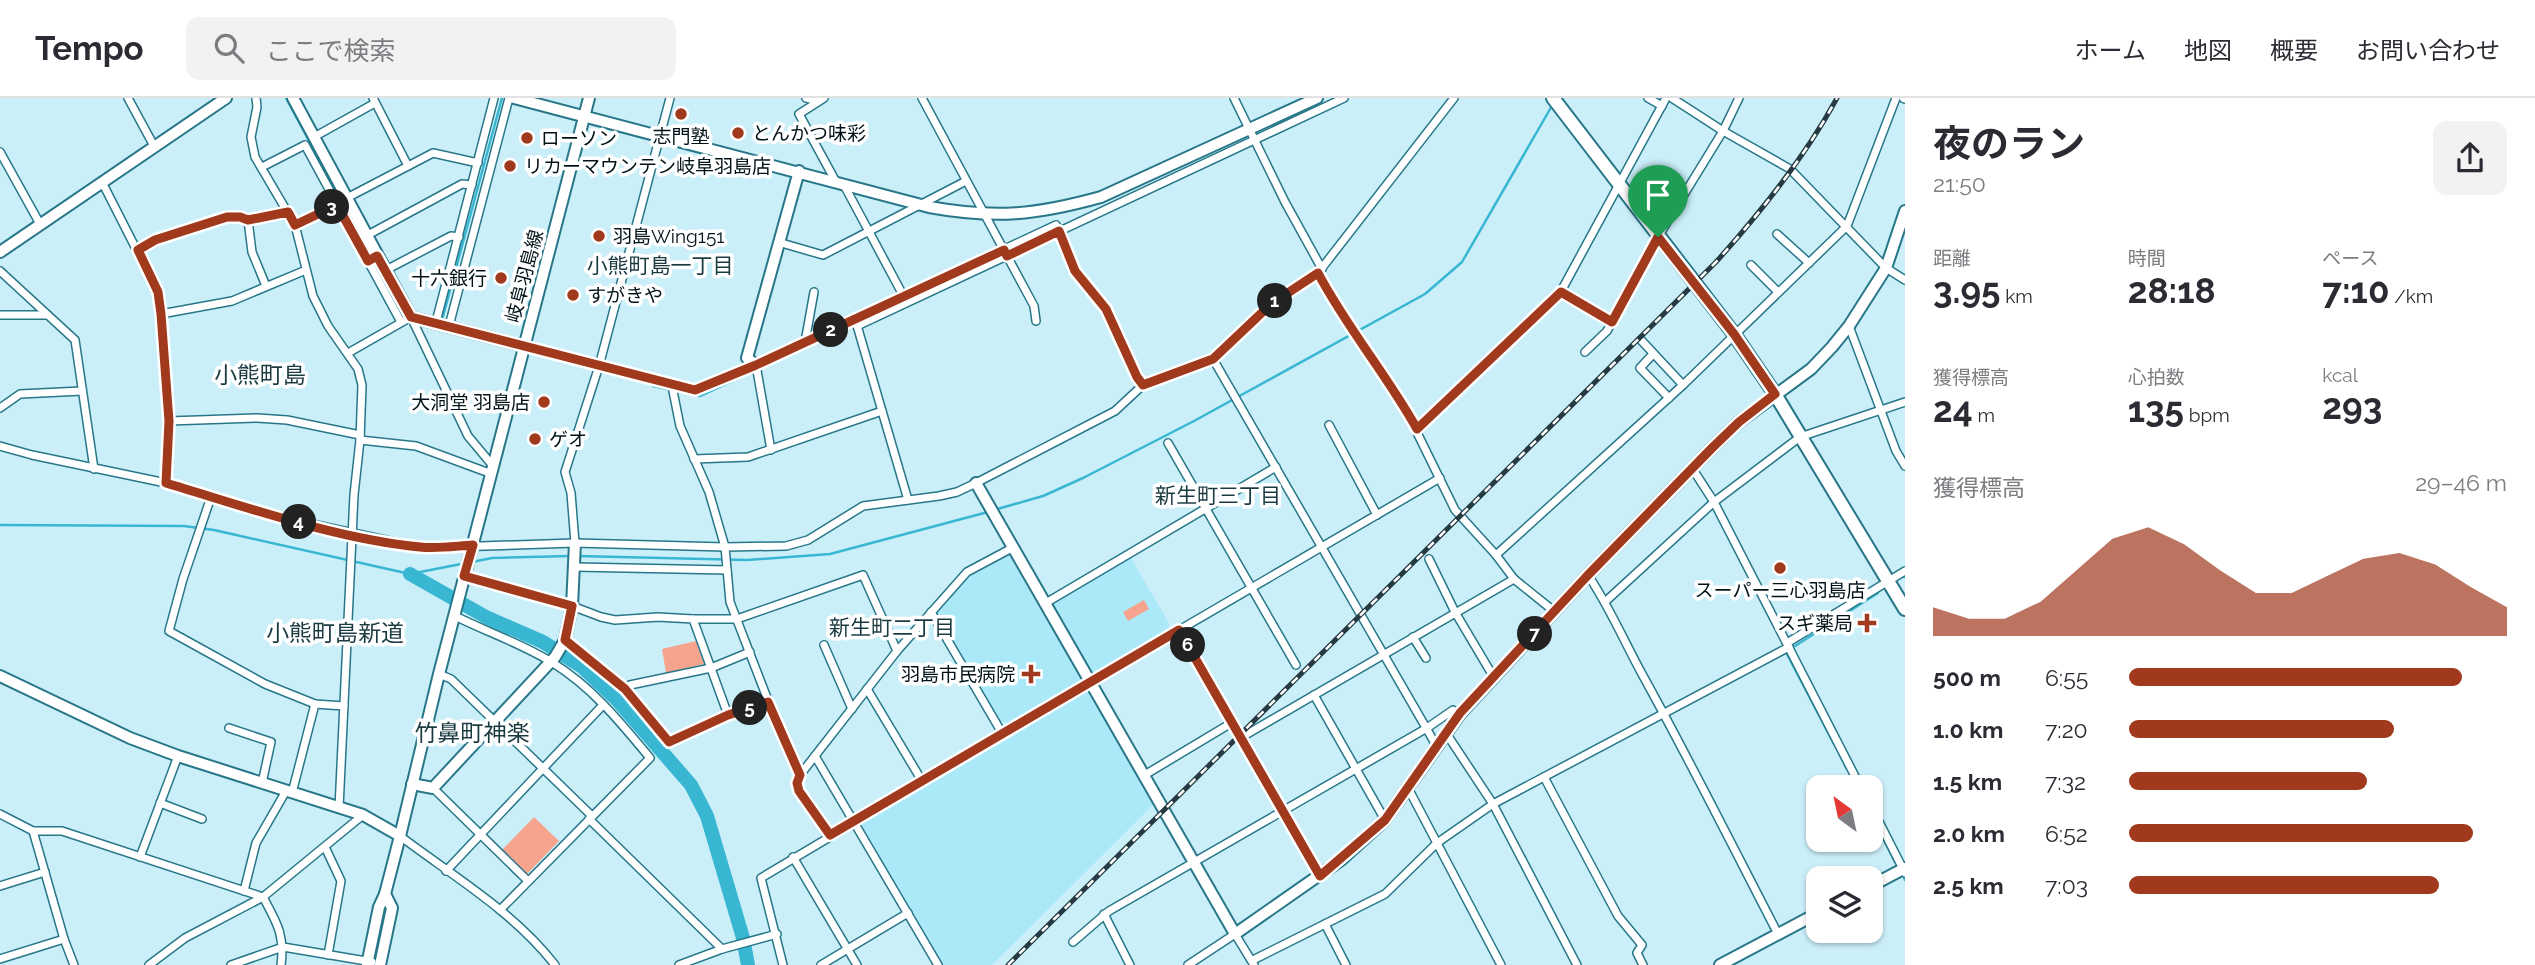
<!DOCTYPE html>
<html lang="ja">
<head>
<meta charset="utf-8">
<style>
	body { margin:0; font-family:Raleway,"Noto Sans JP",sans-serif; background:#f2f2f3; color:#2b2b33; height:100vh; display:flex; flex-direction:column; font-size:26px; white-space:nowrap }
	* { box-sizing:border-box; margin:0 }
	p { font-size:23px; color:#7c7c81 }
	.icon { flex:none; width:38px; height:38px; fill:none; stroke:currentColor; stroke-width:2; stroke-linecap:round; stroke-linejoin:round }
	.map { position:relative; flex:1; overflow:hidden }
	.drawer { display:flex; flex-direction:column; background:#fff; width:630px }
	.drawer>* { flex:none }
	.needle { width:46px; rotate:327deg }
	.tools { position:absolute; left:1806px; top:677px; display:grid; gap:14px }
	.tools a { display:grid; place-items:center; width:77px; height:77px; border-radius:14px; background:#fff; box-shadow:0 2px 5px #0004; font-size:35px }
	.pin { position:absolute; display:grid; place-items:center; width:60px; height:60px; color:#fff; margin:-72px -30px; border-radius:50% 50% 50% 0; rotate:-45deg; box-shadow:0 0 7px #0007 }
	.pin .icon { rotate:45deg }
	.km { position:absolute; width:35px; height:35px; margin:-18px; border-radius:50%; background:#222; color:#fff; font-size:19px; line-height:35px; text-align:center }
	.round { display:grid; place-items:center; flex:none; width:74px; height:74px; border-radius:14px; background:#f2f2f3 }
	.summary { display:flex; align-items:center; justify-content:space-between; height:119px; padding:0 28px }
	h1 { font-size:38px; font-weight:700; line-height:52px }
	.metrics { display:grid; grid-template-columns:repeat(3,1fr); gap:10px; height:119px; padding:7px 28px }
	.metrics div { display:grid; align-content:center }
	.metrics b { font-size:35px; font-weight:700 }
	.metrics small { font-size:19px; font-weight:400 }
	.metrics p { font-size:19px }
	.chart { height:196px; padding:14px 28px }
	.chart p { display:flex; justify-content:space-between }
	.chart svg { width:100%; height:126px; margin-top:7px; fill:#a1391d; opacity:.7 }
	ul { padding:0 28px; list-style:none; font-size:23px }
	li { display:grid; grid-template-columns:112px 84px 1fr; align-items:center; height:52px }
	li i { height:18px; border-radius:9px; background:#a1391d }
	header { display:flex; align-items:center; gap:42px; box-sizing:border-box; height:98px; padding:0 35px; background:#fff; border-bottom:2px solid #e1e1e2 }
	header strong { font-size:33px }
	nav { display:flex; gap:38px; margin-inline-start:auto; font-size:24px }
	.search { width:490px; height:63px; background:#f2f2f3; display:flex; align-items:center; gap:18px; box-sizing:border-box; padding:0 24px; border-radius:14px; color:#7c7c81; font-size:26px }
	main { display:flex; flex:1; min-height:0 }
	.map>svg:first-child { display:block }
</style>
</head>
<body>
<header>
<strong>Tempo</strong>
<div class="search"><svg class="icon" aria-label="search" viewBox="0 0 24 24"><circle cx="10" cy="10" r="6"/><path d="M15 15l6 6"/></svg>ここで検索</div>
<nav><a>ホーム</a><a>地図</a><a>概要</a><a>お問い合わせ</a></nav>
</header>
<main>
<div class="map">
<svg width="1905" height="867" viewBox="0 0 1905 867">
	<rect width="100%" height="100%" fill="#cbeff9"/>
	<g fill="#abe9f9">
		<path d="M1005 455 1009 456 1039 510 1128 459 1131 460 1169 525V530L1007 625 998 622 934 514 968 475Z"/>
		<path d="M1085 593 1092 595 1153 707 992 867H942L861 731 864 722Z"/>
	</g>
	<g fill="#f6a48e">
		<path d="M1144 502 1149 511 1128 523 1123 514Z"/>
		<path d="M696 543 704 566 666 575 662 551Z"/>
		<path d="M534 719 559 743 527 776 502 752Z"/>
	</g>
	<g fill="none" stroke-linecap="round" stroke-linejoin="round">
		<g stroke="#39b7d2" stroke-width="2.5">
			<path d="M286 0 401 214"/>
			<path d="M1059 130 1092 114"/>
			<path d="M1008 153 1049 134"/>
			<path d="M881 213 992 161"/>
			<path d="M442 222 502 0"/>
			<path d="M653 288 700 298 856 225"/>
			<path d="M994 412 1043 398 1083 380 1194 323 1425 196 1462 164 1553 6"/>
			<path d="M0 427 184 428 214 432 410 476 466 465"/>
			<path d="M577 458 747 462 830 456 988 414"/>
			<path d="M472 464 492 460 570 458"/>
			<path d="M1904 479H1905"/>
			<path d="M1795 548 1878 495"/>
			<path d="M1787 556 1834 646"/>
			<path d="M1840 657 1847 671"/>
			<path d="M1871 716 1895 764"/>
			<path d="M1904 780 1905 782"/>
		</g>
		<path stroke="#39b7d2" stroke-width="14" d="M410 476 486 519 543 544 581 568 617 602 691 687 707 718 743 840 748 867"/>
		<defs>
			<g id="street">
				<path d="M128 0 154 48"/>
				<path d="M256 0 257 9 251 39 255 59 295 127 313 198 328 228 358 271 362 287 360 342 354 397 339 710"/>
				<path d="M373 0 408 68"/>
				<path d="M806 0 818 3"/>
				<path d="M824 0 799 16 836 84"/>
				<path d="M922 0 1034 208 1036 223"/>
				<path d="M1234 0 1285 104 1322 171"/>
				<path d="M1648 0 1662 8"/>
				<path d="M1672 0 1723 33 1790 71 1886 170 1905 182"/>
				<path d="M1903 0 1905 1"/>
				<path d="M314 39 375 5"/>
				<path d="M0 54 40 126"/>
				<path d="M262 69 305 47 401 224"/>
				<path d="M102 84 158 194 169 323 166 385"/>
				<path d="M844 87 904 199"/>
				<path d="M248 122 252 154 266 188"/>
				<path d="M295 127 433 55 478 65"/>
				<path d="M1777 136 1809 165"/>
				<path d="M366 138 462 86 472 87"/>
				<path d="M778 144 823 157 966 83"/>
				<path d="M138 152 155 142 189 133 203 126 227 119H240L248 122 288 114"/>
				<path d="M1751 167 1778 194"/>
				<path d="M0 173 75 242 94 371"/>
				<path d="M384 173 451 138 459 139"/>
				<path d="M1318 175 1358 241 1404 308 1455 412 1496 457 1514 481 1555 514"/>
				<path d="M1561 194 1612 224"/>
				<path d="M161 216 232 203 306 172"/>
				<path d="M0 217H47"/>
				<path d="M436 224 494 0"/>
				<path d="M856 224 908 402"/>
				<path d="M449 228 509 0"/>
				<path d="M857 228 1344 0"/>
				<path d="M1849 228 1896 353 1905 368"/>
				<path d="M1641 242 1683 287"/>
				<path d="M805 244 814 194"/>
				<path d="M523 248 672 288 695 292 701 290 756 267 1056 127 1075 173 1106 211 1137 279 1143 287"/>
				<path d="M1585 254 1607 233 1658 139 1723 33 1739 0"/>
				<path d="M348 255 411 219 468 338 493 368"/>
				<path d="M1653 256 1640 270 1669 300"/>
				<path d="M1213 261 1436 647"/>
				<path d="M756 267 771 352"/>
				<path d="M672 288 680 328 709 394 725 449 730 504 784 644 800 677 897 553 967 474 1012 450"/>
				<path d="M0 310 20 296 82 293"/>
				<path d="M169 323 257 320 287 322 360 337"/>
				<path d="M1329 327 1377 417"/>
				<path d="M1417 331 1559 197 1666 0"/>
				<path d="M360 342 416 348 492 376"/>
				<path d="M1168 345 1296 567"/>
				<path d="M0 348 32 357 166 385 284 420 422 450 575 445 725 449 786 448 808 442 863 408 939 398 957 394 976 385 1115 313 1143 287 1192 270 1213 261 1224 252 1271 206 1318 175 1454 0"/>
				<path d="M694 361 748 359 882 313"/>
				<path d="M1692 370 1714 404 1861 690"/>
				<path d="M211 399 183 481 169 533 265 586 315 606 344 608"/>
				<path d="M575 445 571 395 565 374 599 268 670 0"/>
				<path d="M1496 457 1683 287 1847 128 1896 0"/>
				<path d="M1429 461 1455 514 1493 578"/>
				<path d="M575 469 727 472"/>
				<path d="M1588 477C1609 508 1624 543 1642 576 1689 661 1733 749 1778 836"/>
				<path d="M464 478 572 508 601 519 615 522 658 519 693 521 728 617"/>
				<path d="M1606 503 1714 404 1800 339 1905 304"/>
				<path d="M1044 506 1276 369"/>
				<path d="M931 514 1002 635"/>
				<path d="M455 518C487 534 523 546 553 565 592 589 621 625 650 660L500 812"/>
				<path d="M693 521H737L863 477 897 553"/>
				<path d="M1179 532 1320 777"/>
				<path d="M1413 539 1426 560"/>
				<path d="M565 542 625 591 669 644 728 617 768 604"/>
				<path d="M1787 545 1905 473"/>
				<path d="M824 547 852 611"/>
				<path d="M439 576 451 581 592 718"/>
				<path d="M625 591 630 587 711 570 750 554"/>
				<path d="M867 591 922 683"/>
				<path d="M1314 597 1385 722"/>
				<path d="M229 630 271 644 262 685"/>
				<path d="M1446 635 1493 706 1577 867"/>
				<path d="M1242 639 1514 481"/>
				<path d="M815 658 938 867"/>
				<path d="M800 677 797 685 799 693 830 737"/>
				<path d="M1143 678 1233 624"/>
				<path d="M1544 679 1618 818 1642 847 1637 855 1643 867"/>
				<path d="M433 690 527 782"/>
				<path d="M1408 690 1501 867"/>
				<path d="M292 695 315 606"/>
				<path d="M160 705 202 721"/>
				<path d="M1871 708 1905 775"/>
				<path d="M0 716 33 733H62L263 799C277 825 285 837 281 867"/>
				<path d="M589 721 722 851"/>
				<path d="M33 733 64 841 74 867"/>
				<path d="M400 738C453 778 514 814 555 867"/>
				<path d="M325 749 341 783 328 857"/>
				<path d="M140 759 178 658"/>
				<path d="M793 759 857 867"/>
				<path d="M446 773 603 607"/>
				<path d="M0 788 45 774"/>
				<path d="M244 793 256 745 286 693"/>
				<path d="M1104 816 1130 867"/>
				<path d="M1325 826 1346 867"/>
				<path d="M1073 844 1109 813 1427 630 1453 612 1460 616"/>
				<path d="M0 861 64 841"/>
				<path d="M1253 862 1385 796 1437 745 1493 706 1789 549"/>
				<path d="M149 867 185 840 263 799 363 717"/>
				<path d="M231 867 283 849 372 864"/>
				<path d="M679 867 722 851 777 836"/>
				<path d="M783 867 761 780 1090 584 1440 380"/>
				<path d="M821 867 908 815"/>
				<path d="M1188 867 1235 836 1254 867"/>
			</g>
			<g id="secondary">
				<path d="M293 0 411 219 523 248"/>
				<path d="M514 0 929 109C996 121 1036 117 1101 99L1317 0"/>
				<path d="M0 154 226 0"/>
				<path d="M756 267 747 260 799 73"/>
				<path d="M976 385 1235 836 1341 762 1385 722 1460 616 1588 477 1713 349 1739 324 1811 271 1832 249 1849 228 1886 170 1905 113"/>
				<path d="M0 578 130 640 178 658 363 717 400 738"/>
				<path d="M412 686 433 690 555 559 565 542 572 508 575 445"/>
				<path d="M1871 788 1905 770"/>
				<path d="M367 867 379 809 385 796 400 738 439 576 589 0"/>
				<path d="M380 867 392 810 385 796"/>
				<path d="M1720 867 1818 815"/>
			</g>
			<path id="primary" d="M1553 0 1734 236 1775 296 1905 511"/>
		</defs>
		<use href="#street" stroke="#277789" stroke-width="10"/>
		<use href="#secondary" stroke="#277789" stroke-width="14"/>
		<use href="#primary" stroke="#277789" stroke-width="16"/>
		<use href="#street" stroke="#fff" stroke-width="7"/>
		<use href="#secondary" stroke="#fff" stroke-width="10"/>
		<use href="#primary" stroke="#fff" stroke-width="12"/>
		<defs>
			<path id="rail" d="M1008 867 1716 164C1761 114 1805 59 1837 0"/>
		</defs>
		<use href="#rail" stroke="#253b41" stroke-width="5"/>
		<use href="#rail" stroke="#fff" stroke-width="2.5" stroke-dasharray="8" stroke-linecap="butt"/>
	</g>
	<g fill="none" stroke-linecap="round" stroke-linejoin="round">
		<defs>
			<path id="route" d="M337 107 368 163 377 158 411 219 695 292 756 267 1004 152 1007 158 1059 133 1075 173 1106 211 1137 279 1143 287 1213 261 1271 206 1318 175C1347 230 1387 277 1417 331L1561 194 1612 224 1658 139 1734 236 1775 296 1739 324 1713 349 1588 477 1460 615 1385 722 1320 778 1179 532 830 737 799 693 797 685 800 677 768 604 728 617 669 644 625 591 565 542 572 508 464 478 473 447C456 448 437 451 420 449 337 441 246 409 166 385L169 323 161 216 158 194 138 152 155 142 227 119H240L248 122 288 114 295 127Z"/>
		</defs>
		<use href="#route" stroke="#fff" stroke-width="14"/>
		<use href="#route" stroke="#a1391d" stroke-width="9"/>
	</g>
	<g fill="#a1391d" stroke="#fff" stroke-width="2.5">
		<circle cx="681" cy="16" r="7"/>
		<circle cx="738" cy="35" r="7"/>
		<circle cx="527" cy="40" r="7"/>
		<circle cx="510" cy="68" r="7"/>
		<circle cx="599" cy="138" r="7"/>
		<circle cx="501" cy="180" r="7"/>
		<circle cx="573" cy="197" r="7"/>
		<circle cx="544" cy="304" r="7"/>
		<circle cx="535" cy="341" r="7"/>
		<circle cx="1780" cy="470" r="7"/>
		<path d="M1863.5 514.5h7v7h7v7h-7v7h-7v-7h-7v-7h7z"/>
		<path d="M1027.5 565.5h7v7h7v7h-7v7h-7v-7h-7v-7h7z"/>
	</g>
	<g text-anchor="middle" stroke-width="7" stroke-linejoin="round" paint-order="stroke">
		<g font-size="19" fill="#001218" stroke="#fff" text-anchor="start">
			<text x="752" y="42">とんかつ味彩</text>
			<text x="681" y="45" text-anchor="middle">志門塾</text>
			<text x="541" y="47">ローソン</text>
			<text x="524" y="75">リカーマウンテン岐阜羽島店</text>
			<text x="613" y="145">羽島Wing151</text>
			<text x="487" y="187" text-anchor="end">十六銀行</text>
			<text x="587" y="204">すがきや</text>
			<text x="530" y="311" text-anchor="end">大洞堂 羽島店</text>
			<text x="549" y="348">ゲオ</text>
			<text x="1780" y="499" text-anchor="middle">スーパー三心羽島店</text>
			<text x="1853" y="532" text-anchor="end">スギ薬局</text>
			<text x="1015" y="583" text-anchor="end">羽島市民病院</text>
		</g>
		<g font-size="19" fill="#001218" stroke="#fff">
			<text transform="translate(524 178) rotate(-75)" y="7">岐阜羽島線</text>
		</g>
		<g font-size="21" fill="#1a3a42" stroke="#fff">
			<text x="660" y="175">小熊町島一丁目</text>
			<text x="1218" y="405">新生町三丁目</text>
			<text x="892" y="537">新生町二丁目</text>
		</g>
		<g font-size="23" fill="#1a3a42" stroke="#fff">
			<text x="260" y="285">小熊町島</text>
			<text x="335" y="543">小熊町島新道</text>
			<text x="472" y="643">竹鼻町神楽</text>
		</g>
	</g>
</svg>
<div class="tools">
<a><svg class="needle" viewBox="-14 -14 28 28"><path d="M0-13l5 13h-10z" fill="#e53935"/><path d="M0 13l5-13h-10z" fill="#7c7c81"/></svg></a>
<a><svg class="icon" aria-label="layers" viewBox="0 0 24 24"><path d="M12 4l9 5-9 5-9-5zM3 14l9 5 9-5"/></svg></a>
</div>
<div class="pin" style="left:1658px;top:139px;background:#1e9e55"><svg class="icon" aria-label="arrive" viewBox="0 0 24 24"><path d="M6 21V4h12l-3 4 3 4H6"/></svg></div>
<b class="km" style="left:1275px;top:203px">1</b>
<b class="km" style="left:831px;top:232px">2</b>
<b class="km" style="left:332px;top:109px">3</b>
<b class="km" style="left:299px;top:424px">4</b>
<b class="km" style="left:750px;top:610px">5</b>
<b class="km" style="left:1188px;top:547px">6</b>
<b class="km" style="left:1535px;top:536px">7</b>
</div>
<section class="drawer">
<div class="summary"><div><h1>夜のラン</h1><p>21:50</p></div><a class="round"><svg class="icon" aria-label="share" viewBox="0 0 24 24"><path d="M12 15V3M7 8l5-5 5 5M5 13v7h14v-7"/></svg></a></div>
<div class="metrics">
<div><p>距離</p><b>3.95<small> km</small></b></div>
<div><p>時間</p><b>28:18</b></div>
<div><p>ペース</p><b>7:10<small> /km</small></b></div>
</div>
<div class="metrics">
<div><p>獲得標高</p><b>24<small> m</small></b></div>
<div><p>心拍数</p><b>135<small> bpm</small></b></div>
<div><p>kcal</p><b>293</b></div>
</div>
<div class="chart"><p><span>獲得標高</span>29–46 m</p>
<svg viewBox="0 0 160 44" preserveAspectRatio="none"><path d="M0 44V34L10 38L20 38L30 32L40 21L50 10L60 6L70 12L80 21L90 29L100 29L110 23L120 17L130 15L140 19L150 27L160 34V44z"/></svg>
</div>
<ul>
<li><b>500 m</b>6:55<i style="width:88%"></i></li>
<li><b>1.0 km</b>7:20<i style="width:70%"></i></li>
<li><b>1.5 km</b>7:32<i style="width:63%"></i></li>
<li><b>2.0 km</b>6:52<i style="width:91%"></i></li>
<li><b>2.5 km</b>7:03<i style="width:82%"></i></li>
</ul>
</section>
</main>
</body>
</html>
